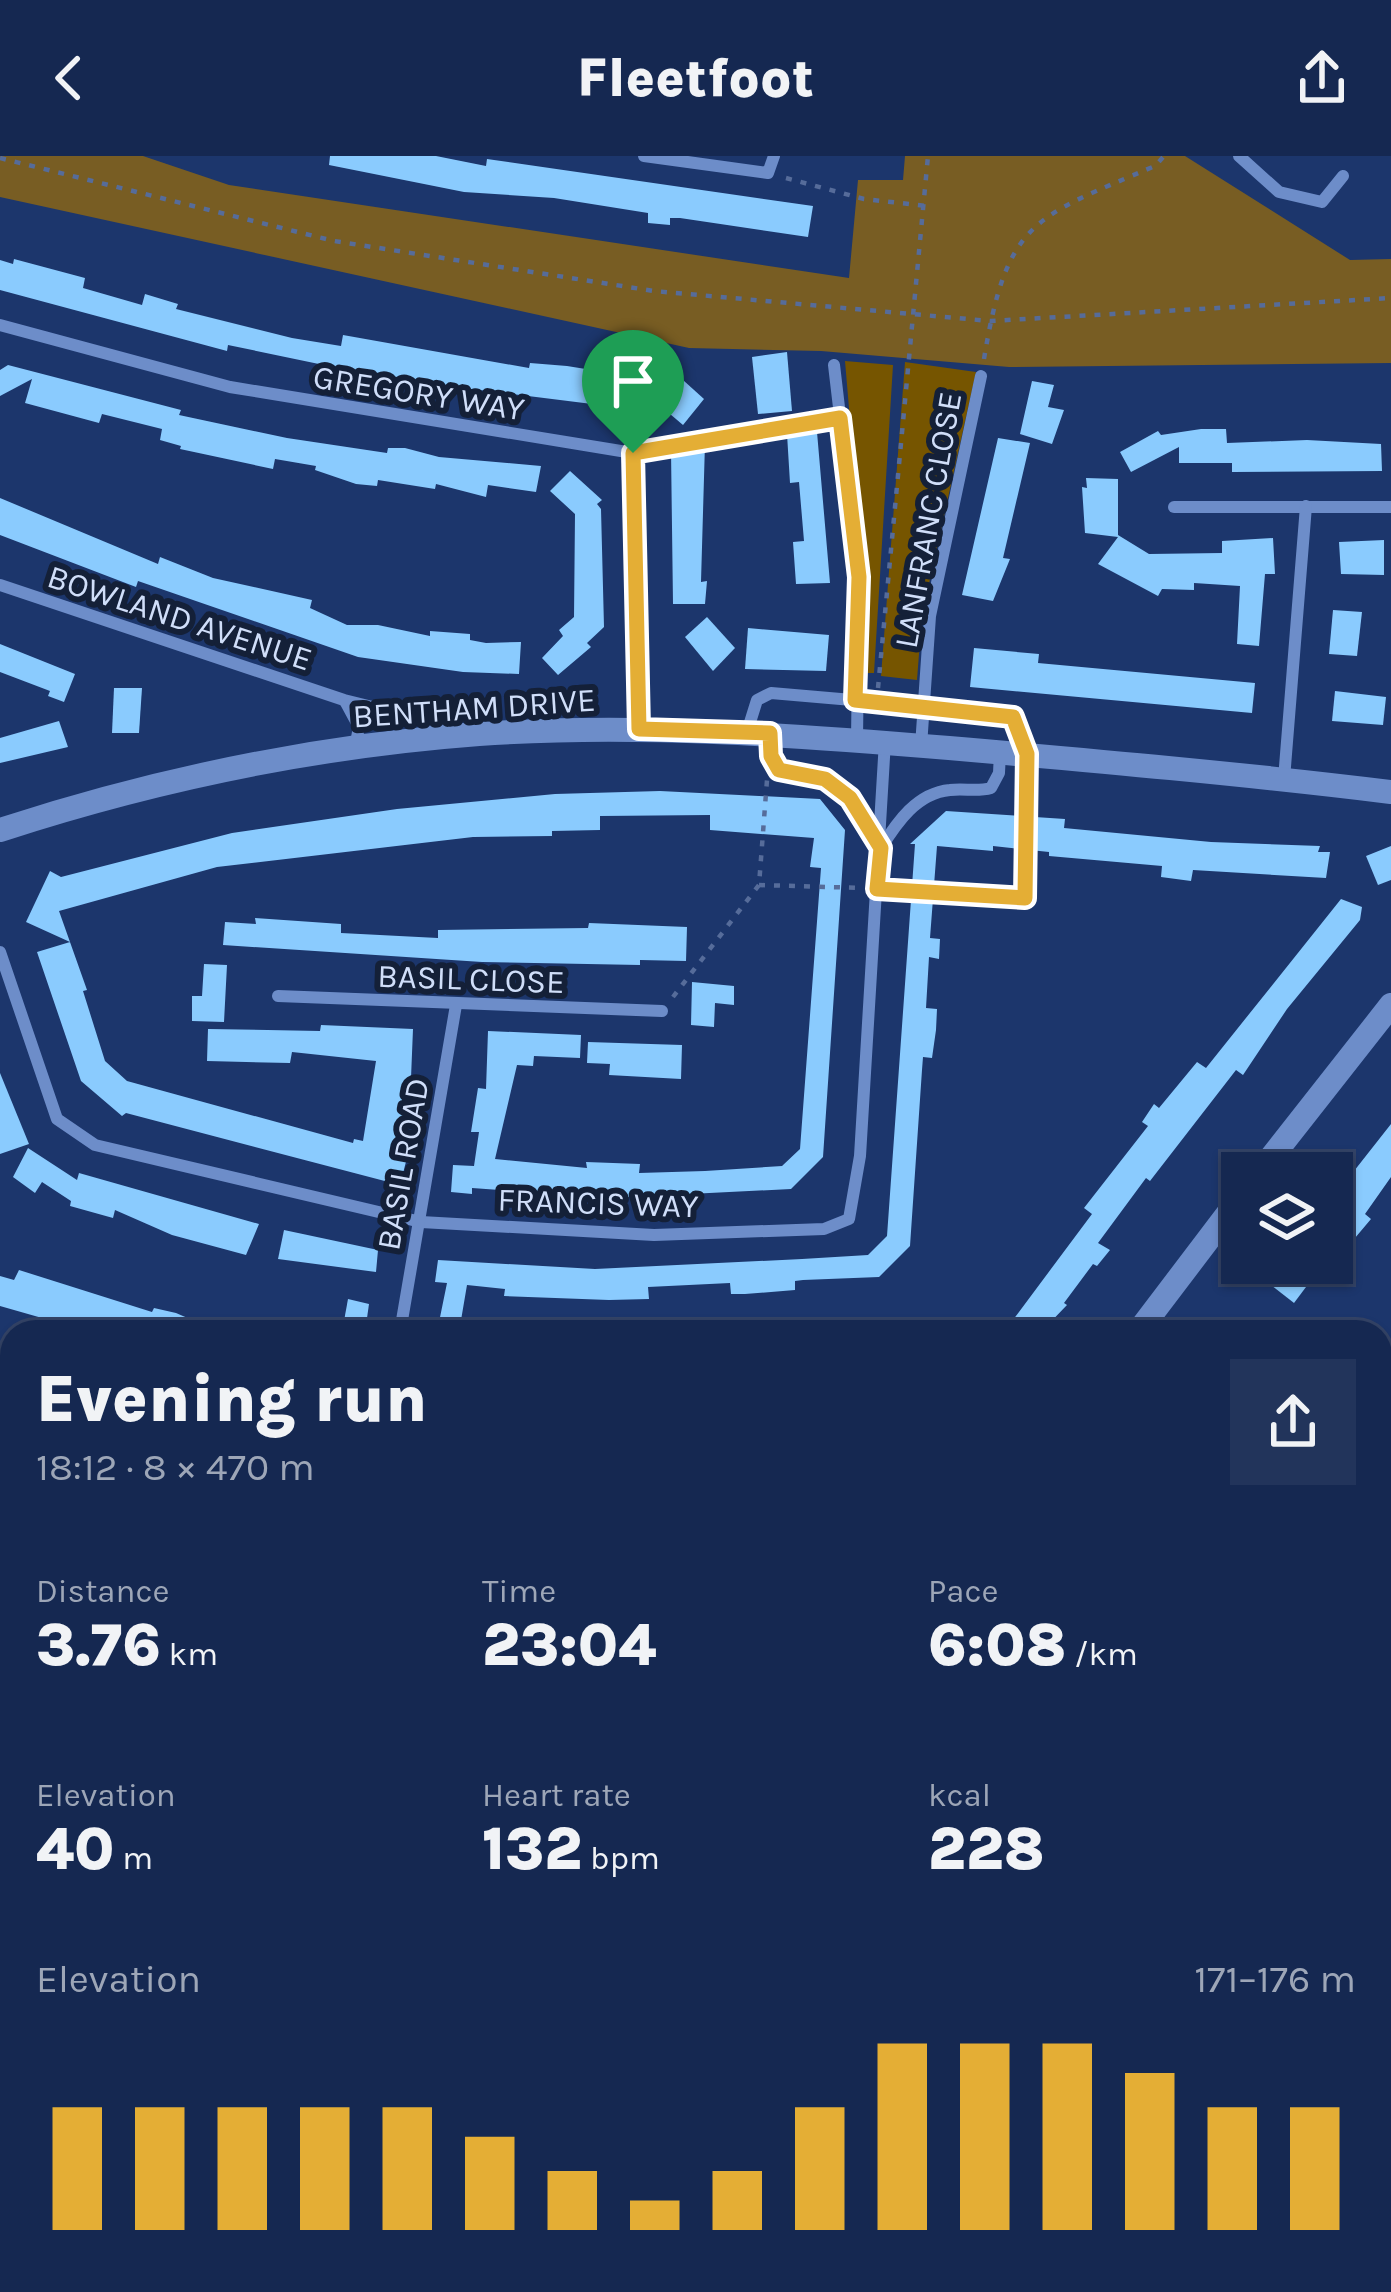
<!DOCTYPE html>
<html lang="en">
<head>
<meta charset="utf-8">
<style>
	body { margin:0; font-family:Karla,sans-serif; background:#22345b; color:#f1f3f6; height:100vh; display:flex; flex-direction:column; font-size:45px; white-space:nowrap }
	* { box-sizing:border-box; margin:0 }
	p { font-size:39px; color:#9da6b7 }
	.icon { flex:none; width:66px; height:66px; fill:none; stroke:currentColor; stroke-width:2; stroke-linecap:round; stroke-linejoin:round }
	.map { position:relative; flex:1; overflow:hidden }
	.drawer { position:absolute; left:0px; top:1164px; width:1392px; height:972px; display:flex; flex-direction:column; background:#152851; border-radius:36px 36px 0 0; box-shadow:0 3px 9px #0004,0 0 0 3px #344468 }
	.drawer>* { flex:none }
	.fabs { position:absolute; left:1221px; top:996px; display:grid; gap:24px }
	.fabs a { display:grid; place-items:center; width:132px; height:132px; border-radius:0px; background:#152851; box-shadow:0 3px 9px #0004,0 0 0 3px #344468; font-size:60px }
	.pin { position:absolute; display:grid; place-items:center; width:102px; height:102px; color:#fff; margin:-123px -51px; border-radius:50% 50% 50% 0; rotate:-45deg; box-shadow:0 0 12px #0007 }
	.pin .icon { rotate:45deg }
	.round { display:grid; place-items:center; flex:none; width:126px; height:126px; border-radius:0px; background:#22345b }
	.head { display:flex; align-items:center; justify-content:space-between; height:204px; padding:0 36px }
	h1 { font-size:66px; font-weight:800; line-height:90px }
	.figures { display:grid; grid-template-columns:repeat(3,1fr); gap:18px; height:204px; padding:12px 36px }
	.figures div { display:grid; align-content:center }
	.figures b { font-size:60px; font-weight:800 }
	.figures small { font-size:33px; font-weight:400 }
	.figures p { font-size:33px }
	.chart { height:336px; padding:24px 36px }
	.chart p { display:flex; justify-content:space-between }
	.chart svg { width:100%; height:216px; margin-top:12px; stroke:#e4ae35; stroke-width:6 }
	header { display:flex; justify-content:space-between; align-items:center; height:156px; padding:0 36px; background:#152851; font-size:54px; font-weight:800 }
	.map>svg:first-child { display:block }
</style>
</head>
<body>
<header><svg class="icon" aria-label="back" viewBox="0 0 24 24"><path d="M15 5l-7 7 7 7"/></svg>Fleetfoot<svg class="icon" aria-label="share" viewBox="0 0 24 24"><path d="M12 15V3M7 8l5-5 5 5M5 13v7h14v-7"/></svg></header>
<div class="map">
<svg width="1391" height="2136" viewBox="0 0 1391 2136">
	<rect width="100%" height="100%" fill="#1c366c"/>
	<g fill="#765500">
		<path d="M845 205 893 209 874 517H865L867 464Z"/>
		<path d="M905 206 976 216 922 459 917 524 881 520Z"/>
	</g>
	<path fill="#785d23" d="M0 0H143L229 29 849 122 858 24H903L905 0H1185L1350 104 1391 103V207L1009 211 821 195 689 192 0 41Z"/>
	<g fill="#8acbfe">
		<path d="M330 0H436L486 10 487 3 813 50 808 81 680 62H670V69L648 67V57L554 42 464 36 329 9Z"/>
		<path d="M14 103 85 122 83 132 142 149 145 138 178 148 176 153 292 182 341 190 343 179 529 212 530 207 567 210 623 219 620 231 648 232 640 254 391 223 228 189 227 195 0 134V104L13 108Z"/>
		<path d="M787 196 792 255 758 258 752 201Z"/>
		<path d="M8 209 181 254 179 259 287 282 387 297 388 292H405L439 301 541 310 536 336 488 329 486 341 436 328 435 333 378 324 377 330 356 328 315 314 316 310 275 303 273 313 180 293 181 290 160 284 162 273 102 258 99 267 25 247 32 223 0 240V214Z"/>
		<path d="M673 215 704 243 683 269 650 241Z"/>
		<path d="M1032 225 1054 229 1048 251 1064 254 1052 288 1020 278Z"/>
		<path d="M1201 273H1226L1227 287 1307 284 1381 288 1382 315 1232 316V307H1179V291L1131 316 1120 296 1158 275 1161 279Z"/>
		<path d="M817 276 830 427 796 428 793 386 804 385 799 326 790 327 787 278Z"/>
		<path d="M998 282 1030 287 1003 402 1010 403 993 445 962 439Z"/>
		<path d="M705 287 701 426 707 425 705 448H673L671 294Z"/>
		<path d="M570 315 602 344 597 348 601 353 604 471 587 487 591 491 558 519 542 502 563 480 559 474 574 461 575 358 550 335Z"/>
		<path d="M1086 322 1118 323V379L1149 398 1222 397V385L1273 382 1275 418H1265L1259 490 1237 488 1240 430 1194 427V434L1162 433 1158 440 1098 408 1118 381 1085 377 1082 331 1087 332Z"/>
		<path d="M0 342 158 408 160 401 213 422 312 444 310 452 347 469H378L430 480V475L470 478V484L486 487 521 486 519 518 463 516 358 501 138 425 136 431 0 379Z"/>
		<path d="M1384 384V419L1341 418 1339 386Z"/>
		<path d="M1333 454 1362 456 1357 500 1329 498Z"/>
		<path d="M707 461 735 492 713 515 685 481Z"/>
		<path d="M748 472 829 479 826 515 745 513Z"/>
		<path d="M0 488 75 518 64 546 48 540 50 535 0 516Z"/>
		<path d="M974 492 1039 498 1038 507 1255 527 1252 557 970 531Z"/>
		<path d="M114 532H142L139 577H112Z"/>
		<path d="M1335 535 1386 541 1383 569 1332 565Z"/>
		<path d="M59 565 68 591 0 607V582Z"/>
		<path d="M660 635 820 643 845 674 823 1001 791 1033 610 1042 472 1032V1038L451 1036 453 1009 474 1010 479 976H471L478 932 486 933 488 875 581 879 580 902 534 900 533 910 517 909 495 1003 587 1012 586 1006 640 1008 639 1017 705 1015 782 1010 800 993 821 712 810 711 814 682 710 674V659L600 660V674L552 675V680L473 681 217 711 59 755 87 834 83 835 105 905 127 925 353 987 354 983 363 985 376 905 292 896 290 907 207 905 208 873 320 875 321 869 413 873 411 922 398 992 409 994 400 1029 126 957 122 960 81 925 37 796 70 786 26 766 50 715 61 721 232 677 397 653 555 638Z"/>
		<path d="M946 655 1065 663 1064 672 1211 686 1320 690 1318 696H1330L1326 722 1193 714 1191 725 1161 721 1162 710 1049 700V696L993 690V695L937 690 930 782 940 783 939 803 929 801 926 852 937 853 936 874 932 902 923 901 922 914 910 1090 879 1121 803 1124 795 1125V1134L745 1138H731L730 1127 648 1131 649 1143 609 1144 504 1140 505 1133 467 1129 459 1176H437L447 1127 435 1126 438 1104 595 1113 802 1103 868 1099 887 1080 915 688H910Z"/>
		<path d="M1391 690V724L1378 729 1366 700Z"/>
		<path d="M1341 743 1362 751 1360 764 1287 853 1243 919 1236 914 1150 1025 1146 1022 1098 1087 1110 1094 1097 1110 1093 1108 1064 1147 1067 1149 1041 1176H1004L1092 1058 1084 1052 1148 970 1142 966 1154 948 1159 952 1197 906 1206 912Z"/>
		<path d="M255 762 341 768V777L438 782V774L588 772 589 767 687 771 686 805 640 804V809L482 806 223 789 225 766 256 768Z"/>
		<path d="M204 808 227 809 224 866 192 865V840H202Z"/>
		<path d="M692 826 734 830V849L715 847 714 871 691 869Z"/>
		<path d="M588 886 682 889 681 923 609 919 610 908 587 907Z"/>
		<path d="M0 917 29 988 0 998Z"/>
		<path d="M1391 968V1021L1365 1058 1371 1063 1355 1082 1347 1077 1332 1097V1043Z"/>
		<path d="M28 992 77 1024 79 1017 259 1068 246 1099 172 1079 115 1054 113 1062 70 1050 71 1045 42 1026 35 1037 13 1021Z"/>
		<path d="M284 1074 378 1094 376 1116 278 1103Z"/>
		<path d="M1282 1107H1324L1294 1147 1267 1126Z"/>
		<path d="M19 1114 152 1156 154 1152 176 1157 220 1176H91L0 1150V1120L14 1124Z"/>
		<path d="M348 1143 369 1148 365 1176H342Z"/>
	</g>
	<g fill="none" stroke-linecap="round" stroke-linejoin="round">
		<g stroke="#566c9a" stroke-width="4.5" stroke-dasharray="6 9" stroke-linecap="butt">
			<path d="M0 2 334 85 654 135 990 165 1391 142"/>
			<path d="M786 22 864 43 927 50"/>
			<path d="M984 203C1007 64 1033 62 1155 10L1164 0"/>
			<path d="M651 294 823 265"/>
			<path d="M878 532 928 0"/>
			<path d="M759 729 862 732"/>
			<path d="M891 734 1025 742 1026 623"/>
			<path d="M673 841 759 729 767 624"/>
		</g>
		<g stroke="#6d8dc9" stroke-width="12">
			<path d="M644 0 768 17 774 0"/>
			<path d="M1239 0 1279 36 1322 46 1343 20"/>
			<path d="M0 169 230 231 633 297 639 573"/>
			<path d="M834 209 859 421 857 584"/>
			<path d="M1174 351H1391"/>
			<path d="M0 429 344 544 462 573"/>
			<path d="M345 545 359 571 355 592"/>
			<path d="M747 576 757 544 771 537 1003 557 1019 568 1027 598"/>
			<path d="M770 578 771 600 779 614 838 630 881 692C897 666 917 637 950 634 964 632 977 636 991 632L999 617 1000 596"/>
			<path d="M921 590 930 460 981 220"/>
			<path d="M1284 623 1306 350"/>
			<path d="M0 796 57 963 95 989 421 1066 654 1079 824 1073 849 1063 860 1000 885 585"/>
			<path d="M278 840 662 855"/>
			<path d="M400 1176 456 849"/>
			<path d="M0 1209 12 1213"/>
			<path d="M1380 1278H1391"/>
			<path d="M1380 1540 1391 1539"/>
			<path d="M1380 1793H1391"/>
			<path d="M0 1826 12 1835"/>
			<path d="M697 2124 703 2136"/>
			<path d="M1122 2124 1160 2136"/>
			<path d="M27 2136 36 2124"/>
			<path d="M1269 2136 1391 2134"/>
		</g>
		<g stroke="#6d8dc9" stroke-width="24">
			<path d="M0 674C154 624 317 590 479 578 636 567 792 579 949 592 1097 605 1244 618 1391 636"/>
			<path d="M1259 1017 1391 849"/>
			<path d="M1138 1176 1242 1039"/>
			<path d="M391 2136 400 2124"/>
		</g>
	</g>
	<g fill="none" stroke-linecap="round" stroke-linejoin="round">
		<defs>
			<path id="route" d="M840 262 859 421 855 544 1013 561 1027 598 1025 742 877 733 881 692 850 642 825 623 779 614 771 600 770 577 639 573 633 297Z"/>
		</defs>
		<use href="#route" stroke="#fff" stroke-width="24"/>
		<use href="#route" stroke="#e4ae35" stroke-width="15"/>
	</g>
	<g text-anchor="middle" stroke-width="12" stroke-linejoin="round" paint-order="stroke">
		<g font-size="33" fill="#d0def9" stroke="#142038">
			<text transform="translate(419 236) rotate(9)" y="12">GREGORY WAY</text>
			<text transform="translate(927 364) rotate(-80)" y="12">LANFRANC CLOSE</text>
			<text transform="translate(180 461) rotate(18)" y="12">BOWLAND AVENUE</text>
			<text transform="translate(474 551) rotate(-4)" y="12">BENTHAM DRIVE</text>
			<text transform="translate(471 822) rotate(2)" y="12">BASIL CLOSE</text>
			<text transform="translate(402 1008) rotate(-80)" y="12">BASIL ROAD</text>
			<text transform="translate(598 1046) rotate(2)" y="12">FRANCIS WAY</text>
		</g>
	</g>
</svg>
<div class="fabs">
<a><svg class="icon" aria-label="layers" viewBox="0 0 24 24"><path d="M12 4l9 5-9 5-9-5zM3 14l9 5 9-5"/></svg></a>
</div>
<div class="pin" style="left:633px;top:297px;background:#1e9e55"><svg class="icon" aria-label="arrive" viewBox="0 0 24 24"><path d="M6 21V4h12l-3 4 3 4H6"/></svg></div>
<section class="drawer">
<div class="head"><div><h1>Evening run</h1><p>18:12 · 8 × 470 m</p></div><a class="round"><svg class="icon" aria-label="share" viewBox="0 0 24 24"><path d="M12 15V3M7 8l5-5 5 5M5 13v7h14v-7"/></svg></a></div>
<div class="figures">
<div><p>Distance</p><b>3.76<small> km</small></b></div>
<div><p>Time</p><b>23:04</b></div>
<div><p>Pace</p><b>6:08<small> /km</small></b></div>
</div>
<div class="figures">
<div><p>Elevation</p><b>40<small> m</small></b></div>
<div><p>Heart rate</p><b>132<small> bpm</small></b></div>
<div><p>kcal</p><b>228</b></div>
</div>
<div class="chart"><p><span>Elevation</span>171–176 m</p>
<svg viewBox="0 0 160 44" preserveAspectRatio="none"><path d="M5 44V19M15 44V19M25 44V19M35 44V19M45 44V19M55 44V25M65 44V32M75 44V38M85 44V32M95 44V19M105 44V6M115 44V6M125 44V6M135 44V12M145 44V19M155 44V19"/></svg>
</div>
</section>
</div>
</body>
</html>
